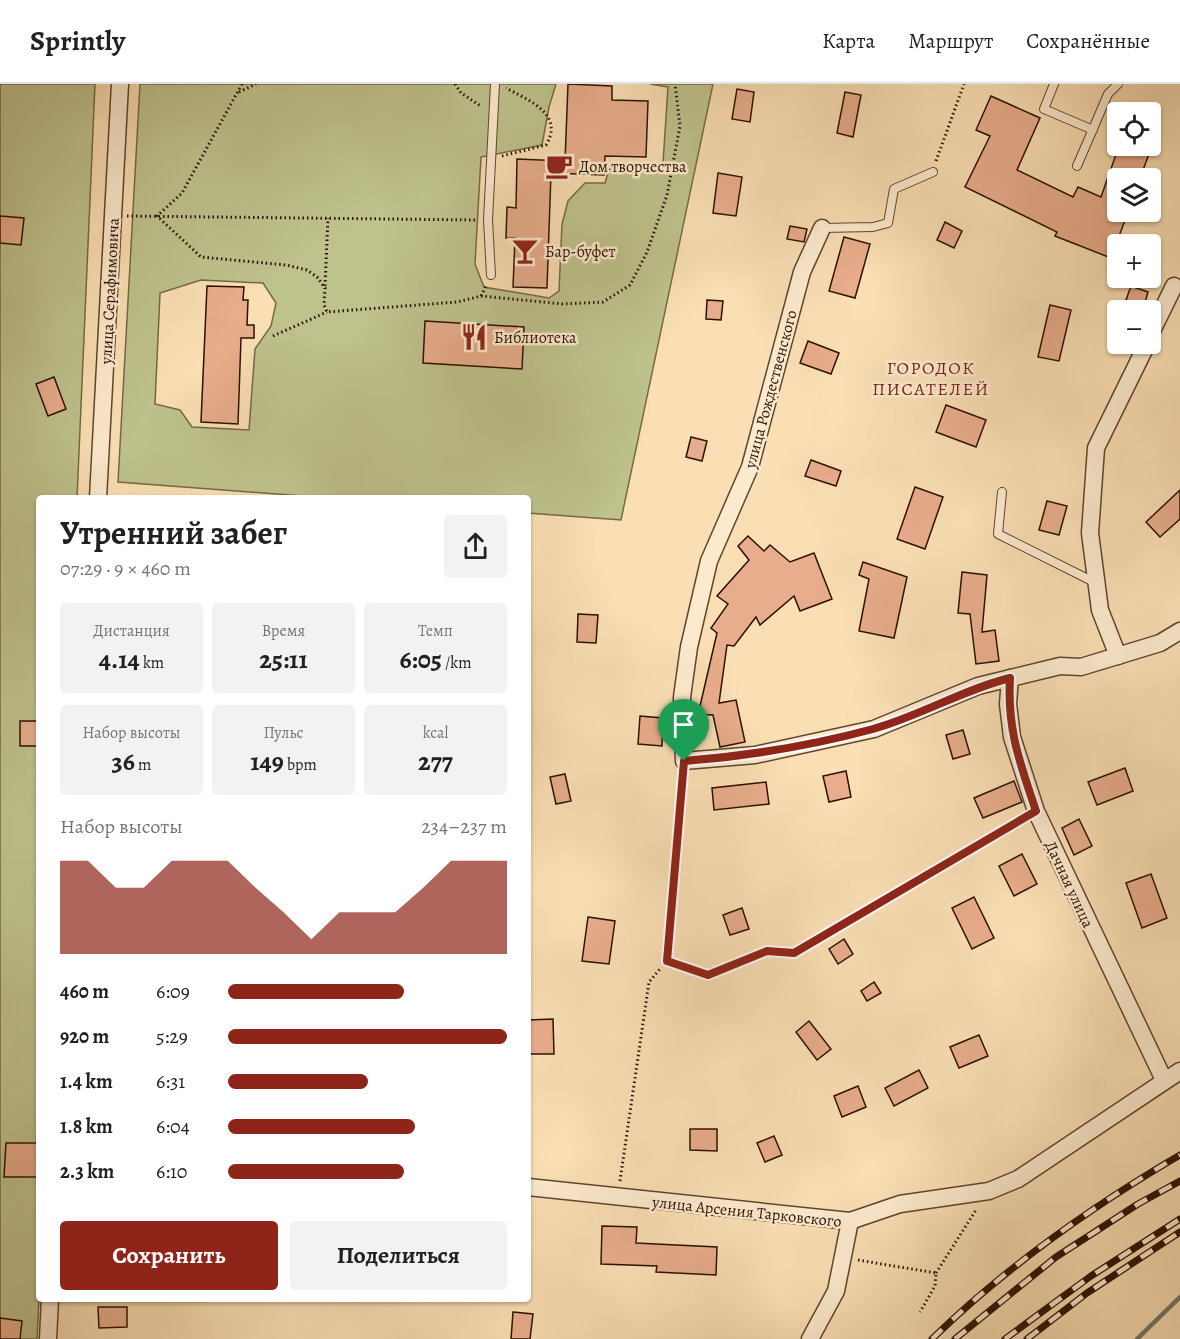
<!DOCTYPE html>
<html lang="ru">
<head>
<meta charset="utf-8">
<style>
	body { margin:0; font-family:Alegreya,serif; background:#f2f2f2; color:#202124; height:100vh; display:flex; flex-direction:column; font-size:22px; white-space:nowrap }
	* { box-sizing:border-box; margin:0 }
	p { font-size:20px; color:#757577 }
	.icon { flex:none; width:33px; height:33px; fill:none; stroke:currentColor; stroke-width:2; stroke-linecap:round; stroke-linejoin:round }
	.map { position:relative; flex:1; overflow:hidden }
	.sheet { position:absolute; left:36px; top:411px; width:495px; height:807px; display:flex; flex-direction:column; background:#fff; border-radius:6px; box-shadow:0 2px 4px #0004 }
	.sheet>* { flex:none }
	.fabs { position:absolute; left:1107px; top:18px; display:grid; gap:12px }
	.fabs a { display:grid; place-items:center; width:54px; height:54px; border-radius:6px; background:#fff; box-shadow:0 2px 4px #0004; font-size:30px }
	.pin { position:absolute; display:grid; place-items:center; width:51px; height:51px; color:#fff; margin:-62px -26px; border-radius:50% 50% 50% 0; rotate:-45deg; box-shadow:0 0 6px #0007 }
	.pin .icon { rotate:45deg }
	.round { display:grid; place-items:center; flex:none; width:63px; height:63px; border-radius:6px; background:#f2f2f2 }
	.headline { display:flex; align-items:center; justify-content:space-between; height:102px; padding:0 24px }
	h1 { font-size:33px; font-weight:700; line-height:45px }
	.figures { display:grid; grid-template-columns:repeat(3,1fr); gap:9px; height:102px; padding:6px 24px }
	.figures div { display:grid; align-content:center; border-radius:6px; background:#f2f2f2; text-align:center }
	.figures b { font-size:26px; font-weight:700 }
	.figures small { font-size:16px; font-weight:400 }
	.figures p { font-size:16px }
	.chart { height:168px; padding:12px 24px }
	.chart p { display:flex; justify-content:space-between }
	.chart svg { width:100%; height:108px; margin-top:6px; fill:#8f2418; opacity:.7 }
	.primary-button { display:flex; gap:12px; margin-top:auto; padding:12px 24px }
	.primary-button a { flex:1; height:69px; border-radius:6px; background:#8f2418; color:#fff; font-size:24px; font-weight:700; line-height:69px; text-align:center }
	.primary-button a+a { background:#f2f2f2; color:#202124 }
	ul { padding:0 24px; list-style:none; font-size:20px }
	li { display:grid; grid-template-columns:96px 72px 1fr; align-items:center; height:45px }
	li i { height:15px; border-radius:8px; background:#8f2418 }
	header { display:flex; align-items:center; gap:36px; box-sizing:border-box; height:84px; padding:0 30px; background:#fff; border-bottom:2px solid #e0e0e0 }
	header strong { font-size:28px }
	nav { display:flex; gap:33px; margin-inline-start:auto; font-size:21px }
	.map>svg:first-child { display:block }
</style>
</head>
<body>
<header>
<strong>Sprintly</strong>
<nav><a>Карта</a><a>Маршрут</a><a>Сохранённые</a></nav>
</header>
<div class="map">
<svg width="1180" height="1255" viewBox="0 0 1180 1255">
	<rect width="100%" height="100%" fill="#fadfb4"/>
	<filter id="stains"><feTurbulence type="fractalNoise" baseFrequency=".00333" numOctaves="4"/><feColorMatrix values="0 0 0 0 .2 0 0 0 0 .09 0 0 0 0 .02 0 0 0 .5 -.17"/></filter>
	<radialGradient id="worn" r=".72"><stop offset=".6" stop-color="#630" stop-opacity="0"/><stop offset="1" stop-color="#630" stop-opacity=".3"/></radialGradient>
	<g fill="#bec28d" stroke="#766946" stroke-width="1.5" fill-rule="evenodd">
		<path d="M0 0H95L77 414H39V1215L37 1255H0Z"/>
		<path d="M140 0H556L549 23 542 61 481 73 475 180 484 203 549 214 559 207 562 140 568 117 585 99H605L609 85 663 79 668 3 650 0H713L621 436 528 429V414H328L118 398ZM201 196 263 199 276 219 271 242 255 265 249 346 192 343 180 326 155 320 160 209Z"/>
	</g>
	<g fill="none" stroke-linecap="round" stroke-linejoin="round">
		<path stroke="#71776a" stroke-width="4.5" d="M1137 1255 1180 1213"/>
	</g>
	<g fill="#e8ad8c" stroke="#2d1000" stroke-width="1.5">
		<path d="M568 0 612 2V16L648 17 646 73 605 72 604 91 551 89 547 204 513 203 515 154H506L507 123 516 124 517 75 565 77Z"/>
		<path d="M737 5 754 8 750 38 732 35Z"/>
		<path d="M845 8 861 11 853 53 837 49Z"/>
		<path d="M991 12 1040 34 1017 86 1073 113 1078 103 1101 113 1119 62H1152L1140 94H1118V128H1128L1111 174 1055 152 1057 148 965 103 990 52 976 46Z"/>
		<path d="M718 89 742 93 736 132 713 129Z"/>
		<path d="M0 132 24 134 21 161 0 159Z"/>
		<path d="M945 138 962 147 954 164 937 156Z"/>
		<path d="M790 142 807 145 804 158 787 155Z"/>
		<path d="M844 153 870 160 855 214 829 207Z"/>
		<path d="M207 202 244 203 243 216H248L247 241H254V254H241L238 340 201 338Z"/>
		<path d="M1131 202 1148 208 1144 222 1126 216Z"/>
		<path d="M707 216 723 217 721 236 706 235Z"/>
		<path d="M1050 221 1071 226 1059 277 1038 273Z"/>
		<path d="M425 237 524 243 522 285 423 279Z"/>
		<path d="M808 257 839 269 831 290 800 279Z"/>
		<path d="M54 293 66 325 48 332 36 300Z"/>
		<path d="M946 321 986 336 976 363 936 348Z"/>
		<path d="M691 353 707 357 702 377 686 373Z"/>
		<path d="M811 376 841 387 836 402 805 392Z"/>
		<path d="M915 403 943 413 925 465 897 455Z"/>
		<path d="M1180 406V435L1160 453 1146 438Z"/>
		<path d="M1047 417 1067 422 1059 451 1039 446Z"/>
		<path d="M748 452 764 467 770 461 790 478 814 469 832 515 800 527 794 512 760 541 756 533 734 562 727 561 719 619 736 616 745 658 720 663 713 631 693 630V623L700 622 717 549 711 544 728 520 717 512 749 476 738 462Z"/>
		<path d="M863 478 907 493 894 554 859 547 869 495 859 491Z"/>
		<path d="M962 488 987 491 982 548 995 546 999 577 976 580 970 530 958 529Z"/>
		<path d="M578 530 598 531 596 559 577 558Z"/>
		<path d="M640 632 663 634 662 662 638 660Z"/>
		<rect x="20" y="637" width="19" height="25"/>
		<path d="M963 646 970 670 953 675 946 651Z"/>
		<path d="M1125 684 1133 707 1097 721 1088 698Z"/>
		<path d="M846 687 851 713 829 718 823 692Z"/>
		<path d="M565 690 571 717 556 720 550 693Z"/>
		<path d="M1014 697 1022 718 983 734 974 714Z"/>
		<path d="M766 698 769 720 714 726 712 704Z"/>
		<path d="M1079 735 1092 762 1074 771 1062 744Z"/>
		<path d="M1022 770 1037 800 1014 812 999 782Z"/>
		<path d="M1151 790 1167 834 1142 844 1126 799Z"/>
		<path d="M974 813 994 854 972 865 952 824Z"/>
		<path d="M742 824 749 845 730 851 723 831Z"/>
		<path d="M588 833 615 837 609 880 582 877Z"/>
		<path d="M844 855 853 870 838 880 829 865Z"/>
		<path d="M874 898 881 909 867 917 861 907Z"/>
		<path d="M553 935 554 970H528V936Z"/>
		<path d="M809 937 831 965 817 976 796 948Z"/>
		<path d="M979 951 988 972 959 984 950 963Z"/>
		<path d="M919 986 928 1004 894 1022 885 1004Z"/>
		<path d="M858 1002 866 1023 842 1033 834 1012Z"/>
		<path d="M690 1045H717V1067L690 1066Z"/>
		<path d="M774 1052 782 1071 765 1078 757 1059Z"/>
		<path d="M6 1059H39V1093H4Z"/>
		<path d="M602 1142 637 1143 636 1159 717 1163 716 1191 656 1188 657 1182 601 1180Z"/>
		<path d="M98 1223H127V1243L99 1244Z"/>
		<path d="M513 1228 533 1230 530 1255H511Z"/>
		<path d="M0 1234 22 1237 20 1255H0Z"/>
	</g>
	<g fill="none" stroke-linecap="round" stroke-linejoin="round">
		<defs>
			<g id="service">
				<path d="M1054 0 1044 25 1093 46"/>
				<path d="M1077 82 1108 10 1118 0"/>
				<path d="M822 144 873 143 888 139 894 105 933 88"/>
				<path d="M491 191 488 136 495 0"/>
				<path d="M1002 408 998 450 1096 499"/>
				<path d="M667 877 684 677"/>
				<path d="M708 891 767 867 794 869 1036 727"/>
			</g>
			<g id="minor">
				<path d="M822 144 802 188 750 383 709 477 689 563 682 613 684 677 755 671 874 645 978 602 1060 582 1081 583 1160 559 1180 547"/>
				<path d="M1150 251 1174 202"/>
				<path d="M98 414 120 0"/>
				<path d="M1118 572 1100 526 1090 449 1096 364 1147 260"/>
				<path d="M1010 594 1008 620 1012 653 1036 727 1164 996"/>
				<path d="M528 1103 850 1137 900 1120 989 1107 1018 1095 1180 987"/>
				<path d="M48 1255 50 1215"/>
				<path d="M810 1255 836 1207 850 1137"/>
			</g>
		</defs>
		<use href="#service" stroke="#60442d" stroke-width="10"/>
		<use href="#minor" stroke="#60442d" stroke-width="19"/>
		<g stroke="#2d1000" stroke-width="3" stroke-dasharray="1.5 3" stroke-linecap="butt">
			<path d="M242 0 182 109 157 132 201 173 286 181 307 186 317 193 325 204 324 221 327 228 457 218 481 212 563 220 603 218 630 201 647 168 667 111 680 42 675 0"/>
			<path d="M455 0 461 9 482 23"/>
			<path d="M239 8 256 0"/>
			<path d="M502 72 546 61C565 30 528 16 506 4"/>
			<path d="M936 77 964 0"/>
			<path d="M127 132 478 136"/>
			<path d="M325 202 328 134"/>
			<path d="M481 212 487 200"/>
			<path d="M273 252 327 228"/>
			<path d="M677 880 696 887"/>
			<path d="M620 1097 649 898 660 885"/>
			<path d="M858 1176 936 1189 935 1202 920 1228"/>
			<path d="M936 1189 976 1126"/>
		</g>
		<use href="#service" stroke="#fceace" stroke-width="8"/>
		<use href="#minor" stroke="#fceace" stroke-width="16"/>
		<defs>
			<g id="rail">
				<path d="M932 1255C1006 1183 1091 1123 1180 1071"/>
				<path d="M955 1255 1056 1173 1138 1120 1180 1097"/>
				<path d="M1005 1255 1091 1192 1180 1135"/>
				<path d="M1027 1255 1087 1209 1180 1148"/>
			</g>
		</defs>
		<use href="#rail" stroke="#2d1000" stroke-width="7"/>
		<use href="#rail" stroke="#fceace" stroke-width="4.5" stroke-dasharray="14" stroke-linecap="butt"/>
	</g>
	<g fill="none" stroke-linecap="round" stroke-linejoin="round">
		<defs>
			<path id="route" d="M1010 594C1007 646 1020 679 1036 727L794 869 767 867 708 891 667 877 684 677C748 672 810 662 873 645 920 632 962 606 1010 594Z"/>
		</defs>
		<use href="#route" stroke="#fff" stroke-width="12"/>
		<use href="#route" stroke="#8f2418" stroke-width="8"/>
	</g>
	<defs>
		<symbol id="cafe-bare" viewBox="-9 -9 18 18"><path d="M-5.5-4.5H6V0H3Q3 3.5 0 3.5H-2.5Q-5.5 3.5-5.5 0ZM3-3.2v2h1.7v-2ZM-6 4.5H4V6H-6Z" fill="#8f2418" stroke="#fceace" stroke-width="2.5" paint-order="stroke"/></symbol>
		<symbol id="bar-bare" viewBox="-9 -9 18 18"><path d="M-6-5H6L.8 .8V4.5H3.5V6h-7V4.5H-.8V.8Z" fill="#8f2418" stroke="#fceace" stroke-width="2.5" paint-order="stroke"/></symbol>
		<symbol id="restaurant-bare" viewBox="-9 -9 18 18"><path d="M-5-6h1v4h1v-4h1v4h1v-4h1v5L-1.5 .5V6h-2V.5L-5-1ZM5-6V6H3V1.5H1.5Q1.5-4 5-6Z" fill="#8f2418" stroke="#fceace" stroke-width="2.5" paint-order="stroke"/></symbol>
	</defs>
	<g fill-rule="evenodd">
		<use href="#cafe-bare" x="540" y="63" width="38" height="38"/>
		<use href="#bar-bare" x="506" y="148" width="38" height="38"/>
		<use href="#restaurant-bare" x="455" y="234" width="38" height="38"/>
	</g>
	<g text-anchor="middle" stroke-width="5" stroke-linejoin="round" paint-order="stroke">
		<g font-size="16" fill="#2d1000" stroke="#fceace" text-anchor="start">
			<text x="579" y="88">Дом творчества</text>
			<text x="545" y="173">Бар-буфет</text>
			<text x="494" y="259">Библиотека</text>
		</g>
		<g font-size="16" fill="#2d1000" stroke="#fceace">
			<text transform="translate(109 207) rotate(-87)" y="6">улица Серафимовича</text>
			<text transform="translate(770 305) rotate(-75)" y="6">улица Рождественского</text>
			<text transform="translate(1070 800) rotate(65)" y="6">Дачная улица</text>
			<text transform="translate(747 1127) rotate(6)" y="6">улица Арсения Тарковского</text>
		</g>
		<g font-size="18" letter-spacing="1.5" fill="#7a1f14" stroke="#fceace">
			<text x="931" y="290">ГОРОДОК<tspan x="931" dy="21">ПИСАТЕЛЕЙ</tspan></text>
		</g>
	</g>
	<rect width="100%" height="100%" filter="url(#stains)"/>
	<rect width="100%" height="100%" fill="url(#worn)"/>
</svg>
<div class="fabs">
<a><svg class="icon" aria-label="locate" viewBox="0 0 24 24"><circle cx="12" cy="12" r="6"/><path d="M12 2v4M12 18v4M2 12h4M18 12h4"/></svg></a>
<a><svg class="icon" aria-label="layers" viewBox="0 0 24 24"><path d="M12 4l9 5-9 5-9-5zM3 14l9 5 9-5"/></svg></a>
<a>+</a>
<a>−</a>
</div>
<div class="pin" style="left:684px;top:677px;background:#1e9e55"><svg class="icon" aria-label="arrive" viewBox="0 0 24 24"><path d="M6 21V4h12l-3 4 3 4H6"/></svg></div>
<section class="sheet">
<div class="headline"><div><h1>Утренний забег</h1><p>07:29 · 9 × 460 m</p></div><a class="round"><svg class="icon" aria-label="share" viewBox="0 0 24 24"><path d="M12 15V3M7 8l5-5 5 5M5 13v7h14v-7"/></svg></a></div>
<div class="figures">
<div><p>Дистанция</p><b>4.14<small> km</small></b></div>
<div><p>Время</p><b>25:11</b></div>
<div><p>Темп</p><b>6:05<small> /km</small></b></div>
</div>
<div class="figures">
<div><p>Набор высоты</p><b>36<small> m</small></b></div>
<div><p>Пульс</p><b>149<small> bpm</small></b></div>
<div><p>kcal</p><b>277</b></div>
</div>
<div class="chart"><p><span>Набор высоты</span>234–237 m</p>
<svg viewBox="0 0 160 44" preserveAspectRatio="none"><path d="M0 44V6L10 6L20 17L30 17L40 6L50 6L60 6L70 17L80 27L90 38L100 27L110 27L120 27L130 17L140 6L150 6L160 6V44z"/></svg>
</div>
<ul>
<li><b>460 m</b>6:09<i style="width:63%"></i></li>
<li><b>920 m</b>5:29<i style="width:100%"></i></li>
<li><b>1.4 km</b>6:31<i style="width:50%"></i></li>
<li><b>1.8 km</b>6:04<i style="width:67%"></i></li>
<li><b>2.3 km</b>6:10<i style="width:63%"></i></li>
</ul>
<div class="primary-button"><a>Сохранить</a><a>Поделиться</a></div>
</section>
</div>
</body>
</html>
